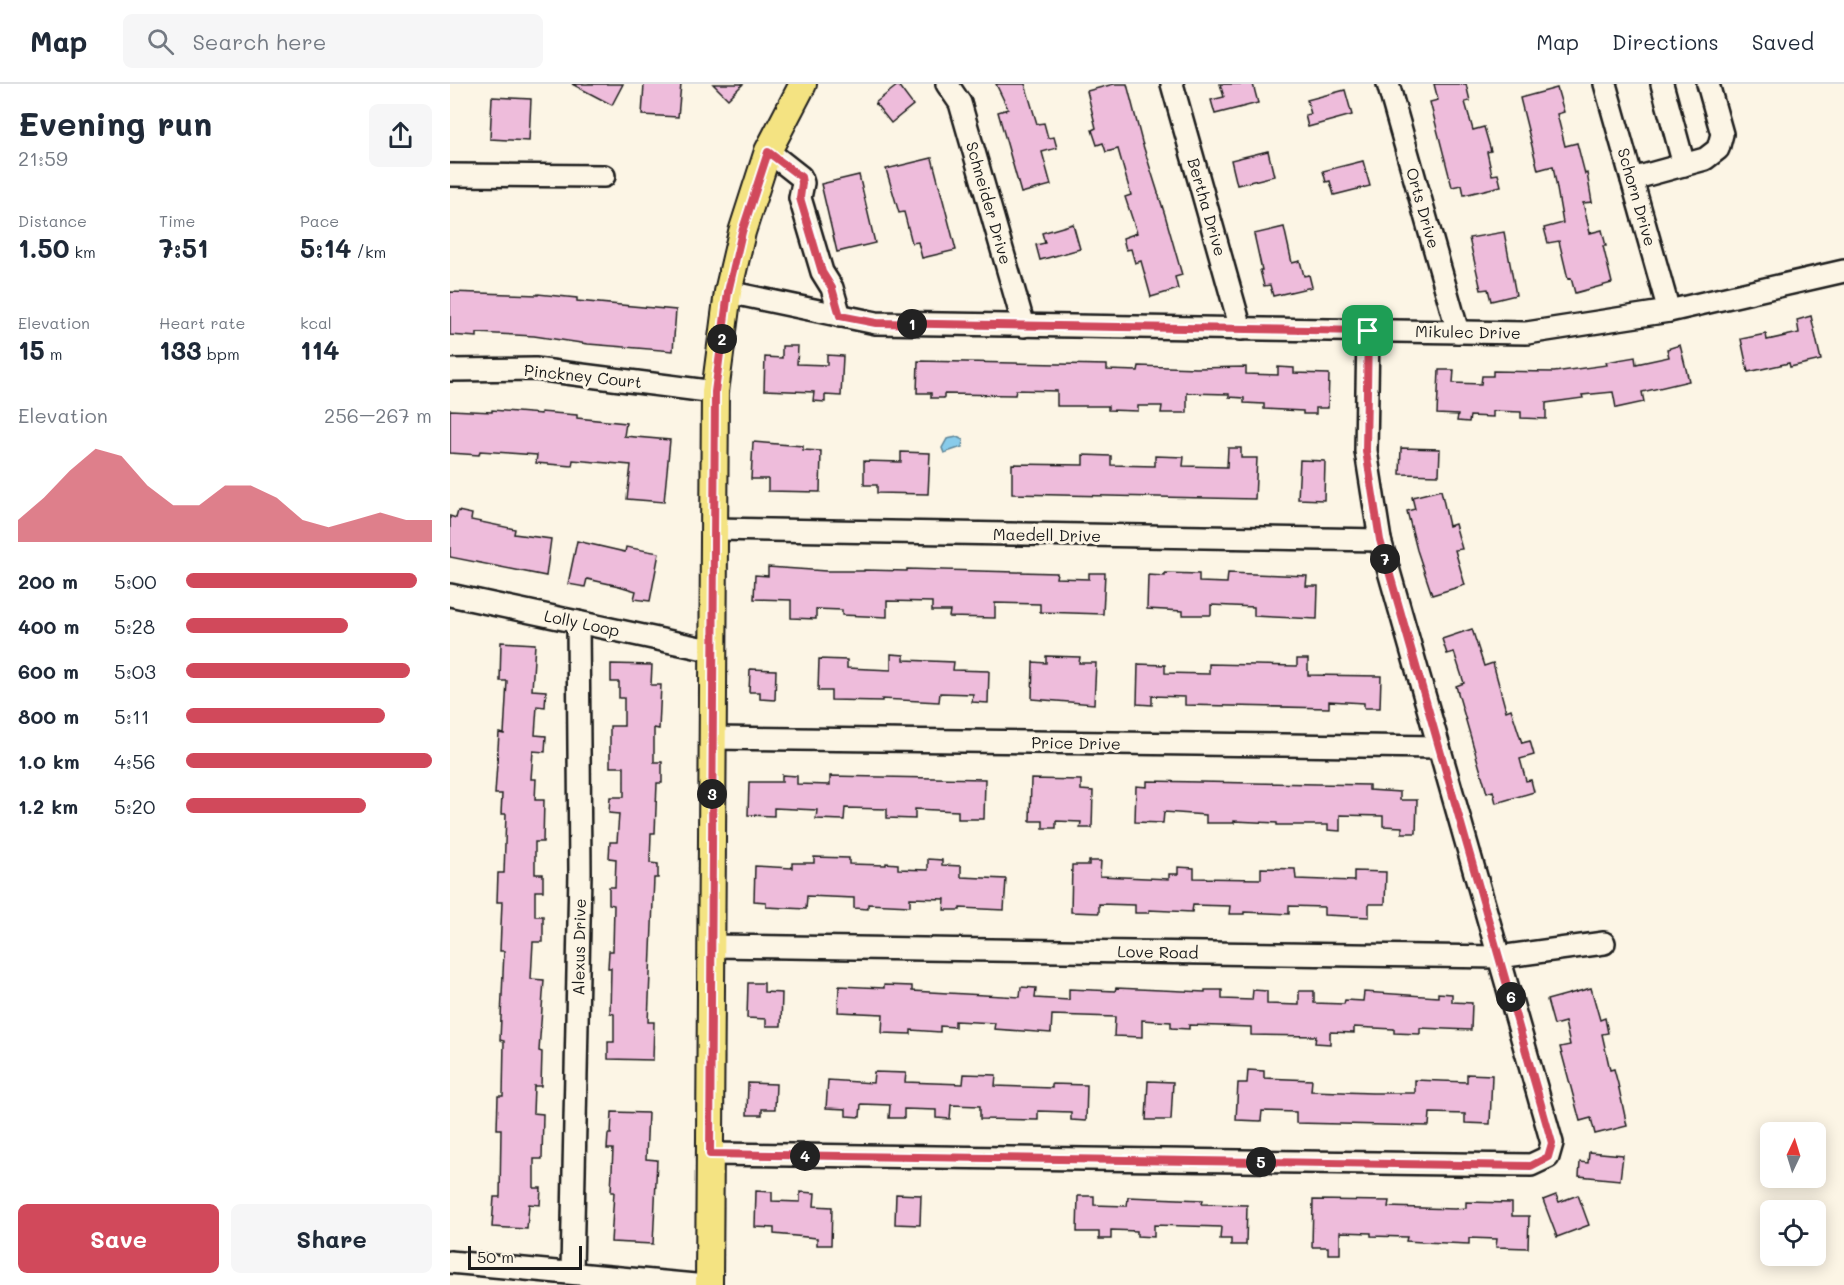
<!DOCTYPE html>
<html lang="en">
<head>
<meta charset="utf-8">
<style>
	body { margin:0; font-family:Mali,sans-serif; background:#f6f6f7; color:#1f2937; height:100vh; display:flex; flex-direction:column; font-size:22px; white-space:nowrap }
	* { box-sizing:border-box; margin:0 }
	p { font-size:20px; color:#747a83 }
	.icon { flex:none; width:33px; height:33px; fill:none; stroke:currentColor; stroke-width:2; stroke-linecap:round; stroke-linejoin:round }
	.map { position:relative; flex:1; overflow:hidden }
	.drawer { display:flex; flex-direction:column; background:#fff; width:450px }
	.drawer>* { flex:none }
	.needle { width:39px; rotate:4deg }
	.controls { position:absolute; left:1310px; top:1038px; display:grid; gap:12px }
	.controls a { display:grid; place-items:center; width:66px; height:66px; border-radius:9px; background:#fff; box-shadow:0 3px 15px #0003; font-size:30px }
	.scale { position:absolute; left:18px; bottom:15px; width:114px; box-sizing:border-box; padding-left:6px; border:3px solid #1c1c1c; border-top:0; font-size:16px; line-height:21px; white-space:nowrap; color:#1c1c1c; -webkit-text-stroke:4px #fcf5e5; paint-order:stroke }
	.pin { position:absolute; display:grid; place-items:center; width:51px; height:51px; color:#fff; margin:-26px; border-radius:12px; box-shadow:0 3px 9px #0006 }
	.km { position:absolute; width:30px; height:30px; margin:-15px; border-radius:50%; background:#222; color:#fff; font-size:16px; line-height:30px; text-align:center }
	.round { display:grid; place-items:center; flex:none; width:63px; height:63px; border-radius:9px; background:#f6f6f7 }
	.head { display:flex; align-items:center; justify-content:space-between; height:102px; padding:0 18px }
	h1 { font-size:33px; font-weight:700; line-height:45px }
	.stats { display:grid; grid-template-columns:repeat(3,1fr); gap:9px; height:102px; padding:6px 18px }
	.stats div { display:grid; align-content:center }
	.stats b { font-size:26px; font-weight:700 }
	.stats small { font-size:16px; font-weight:400 }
	.stats p { font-size:16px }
	.chart { height:168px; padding:12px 18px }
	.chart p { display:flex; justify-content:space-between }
	.chart svg { width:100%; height:108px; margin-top:6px; fill:#d1495b; opacity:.7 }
	.cta { display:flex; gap:12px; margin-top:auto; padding:12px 18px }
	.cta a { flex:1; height:69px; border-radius:9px; background:#d1495b; color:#fff; font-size:24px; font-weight:700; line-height:69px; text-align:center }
	.cta a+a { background:#f6f6f7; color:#1f2937 }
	ul { padding:0 18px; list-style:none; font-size:20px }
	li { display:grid; grid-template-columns:96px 72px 1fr; align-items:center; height:45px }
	li i { height:15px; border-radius:8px; background:#d1495b }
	header { display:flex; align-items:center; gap:36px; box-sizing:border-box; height:84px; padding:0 30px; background:#fff; border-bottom:2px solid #e0e1e3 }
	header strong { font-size:28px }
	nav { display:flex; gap:33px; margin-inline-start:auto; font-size:21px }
	.search { width:420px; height:54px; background:#f6f6f7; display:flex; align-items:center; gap:15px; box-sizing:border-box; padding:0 21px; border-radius:9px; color:#747a83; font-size:22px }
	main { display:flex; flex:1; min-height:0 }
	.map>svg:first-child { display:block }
</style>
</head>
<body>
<header>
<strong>Map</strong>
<div class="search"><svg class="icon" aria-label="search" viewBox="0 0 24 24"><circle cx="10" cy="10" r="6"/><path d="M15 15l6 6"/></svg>Search here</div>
<nav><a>Map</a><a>Directions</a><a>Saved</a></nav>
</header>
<main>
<section class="drawer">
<div class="head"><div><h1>Evening run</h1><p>21:59</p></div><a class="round"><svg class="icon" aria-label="share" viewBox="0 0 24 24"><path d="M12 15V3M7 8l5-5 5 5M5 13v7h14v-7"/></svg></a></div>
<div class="stats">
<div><p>Distance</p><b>1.50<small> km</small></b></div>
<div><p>Time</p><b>7:51</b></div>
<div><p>Pace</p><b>5:14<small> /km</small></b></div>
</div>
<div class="stats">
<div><p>Elevation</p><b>15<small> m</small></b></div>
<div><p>Heart rate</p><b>133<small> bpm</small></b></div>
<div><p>kcal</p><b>114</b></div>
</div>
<div class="chart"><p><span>Elevation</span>256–267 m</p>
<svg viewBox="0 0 160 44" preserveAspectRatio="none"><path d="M0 44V35L10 26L20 15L30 6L40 9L50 21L60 29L70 29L80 21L90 21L100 26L110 35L120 38L130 35L140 32L150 35L160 35V44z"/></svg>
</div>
<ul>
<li><b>200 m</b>5:00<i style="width:94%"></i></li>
<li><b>400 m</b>5:28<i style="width:66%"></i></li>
<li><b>600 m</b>5:03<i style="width:91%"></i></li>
<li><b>800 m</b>5:11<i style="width:81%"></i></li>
<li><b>1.0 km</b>4:56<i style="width:100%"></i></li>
<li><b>1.2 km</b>5:20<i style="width:73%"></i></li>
</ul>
<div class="cta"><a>Save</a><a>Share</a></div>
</section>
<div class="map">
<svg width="1394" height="1201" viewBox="0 0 1394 1201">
	<rect width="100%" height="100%" fill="#fcf5e5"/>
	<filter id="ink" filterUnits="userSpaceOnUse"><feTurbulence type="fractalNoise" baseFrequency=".0167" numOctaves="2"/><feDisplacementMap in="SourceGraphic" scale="12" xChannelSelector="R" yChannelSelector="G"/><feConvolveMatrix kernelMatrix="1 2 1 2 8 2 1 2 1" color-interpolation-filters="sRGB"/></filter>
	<g filter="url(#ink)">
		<path fill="#88cbea" stroke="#5d8598" stroke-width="1.5" d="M507 353 513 356 512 363 494 369 492 364 497 355Z"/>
		<g fill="#eebcdb" stroke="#1c1c1c" stroke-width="1.5">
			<path d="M122 0H173L162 21Z"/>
			<path d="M194 0H231L228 33 192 31Z"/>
			<path d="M263 0H293L278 15Z"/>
			<path d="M546 0H575L587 40 594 39 598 54 604 53 607 64 592 68 601 101 571 109 548 28 558 25Z"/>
			<path d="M664 0H677L692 58 715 131 732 191 725 193 728 205 701 213 691 177 685 179 681 165 676 166 673 154 687 149 675 113 681 111 668 65 656 68 653 59 647 61 642 46 646 44 637 7Z"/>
			<path d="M770 0H803L808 19 765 30 761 16 774 13Z"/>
			<path d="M984 0H1016L1020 17 1015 18 1023 46 1034 43 1041 67 1037 68 1042 91 1048 90 1051 102 1014 111 1012 101 1002 103 980 18 988 16Z"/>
			<path d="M448 1 463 21 441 39 425 19Z"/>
			<path d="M1107 4 1114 28 1107 30 1115 62 1127 59 1135 90 1137 89 1142 118 1133 119 1140 149 1152 146 1156 162H1153L1162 199 1125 209 1121 194 1118 195 1109 157 1098 159 1094 144 1113 139 1103 82 1088 86 1070 14Z"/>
			<path d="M895 6 902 31 858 43 855 31 861 30 857 16Z"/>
			<path d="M42 13 81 15 79 57 40 55Z"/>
			<path d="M818 67 824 92 787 101 781 76Z"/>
			<path d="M482 74 506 166 472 174 468 158 462 159 454 128 449 129 436 85Z"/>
			<path d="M913 77 920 102 884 111 880 97 876 98 873 87Z"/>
			<path d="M409 91 425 159 387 168 371 100Z"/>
			<path d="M623 140 630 165 590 176 586 161 595 159 592 149Z"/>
			<path d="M834 143 842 179 850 177 854 192 859 191 862 203 823 212 820 201 814 202 810 186H812L804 150Z"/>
			<path d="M1054 148 1066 211 1041 217 1038 205 1031 206 1019 154Z"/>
			<path d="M0 208 88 211V210L127 214V217L226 226 223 267 138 260 84 252 27 249V253L0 251Z"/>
			<path d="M1361 232 1371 276 1340 283 1339 279 1298 288 1291 255 1316 250 1317 256 1349 249 1347 236Z"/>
			<path d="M1230 261 1239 297 1192 308 1194 318 1166 324 1163 308 1132 311 1133 314 1096 319V335L1071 334V328L1043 327V333L1020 332 1019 338 1007 337 1008 331 987 330 989 286H1004L1003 299 1031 300 1032 292H1043V287L1104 288 1157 281 1156 278 1185 273 1186 280 1219 273 1217 265Z"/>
			<path d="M332 262H348L347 280 377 281V271L393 272 391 312 375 311V318L363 317 364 308 314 306 315 273 332 274Z"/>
			<path d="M468 277 657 281V286L688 287 689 282 746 284 796 283V290L828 291V283L844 284V289L879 290 878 324H866V330H853V327L814 325V320L794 319V314L779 313V310L737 309V329H711L712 322H688V327L658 326V322H607V307L566 306 565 311 494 310V314H481V309H467Z"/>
			<path d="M0 326 42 328V326L91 330V328L127 331V334L176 339 174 352 220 356 214 418 177 415 181 381 123 376 122 382 86 379 87 371 30 367 29 371 0 369Z"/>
			<path d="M303 358 353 362V366L371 367 370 408 318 407V395H301Z"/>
			<path d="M778 364H791V374H807L805 415 562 410V380L633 381V371L661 372V381L705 382V372L734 373 733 382 777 383Z"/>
			<path d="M951 364 990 365 989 391 950 390Z"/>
			<path d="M451 368 480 369 478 410 427 409V401H414V377L451 378Z"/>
			<path d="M850 376 875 377 874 416 848 415Z"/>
			<path d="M991 406 999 442 1005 440 1012 465 1005 466 1015 501 982 511 967 466 957 427 965 425 962 413Z"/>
			<path d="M8 427 22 430 21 436 65 445 64 450 101 455 96 492 0 473V432L6 434Z"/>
			<path d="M127 457 175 468 176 463 209 469 200 517 184 515 186 507 169 502 137 495 135 503 118 500Z"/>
			<path d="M318 483 376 487H414V486L457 487V485L607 489 606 494 639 495V489H655L653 530 590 528V520L545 519V534L499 533 500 527H482V518L437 517V533L392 531V526L366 525V535L341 534V516L304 515 305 491 318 492Z"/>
			<path d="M715 489 749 490V498L777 499 778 489 857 492 856 502H868L867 535 804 532V523L761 521V531H733V527L697 525 698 491 715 492Z"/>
			<path d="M1022 545 1034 582 1043 579 1056 627 1061 625 1072 659 1080 657 1084 671 1070 675 1076 697 1081 696 1084 708 1046 719 1043 707 1037 709 1010 616 1006 602 1014 599 1004 568 997 570 992 555Z"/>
			<path d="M51 558 85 560 82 606 96 607 95 623 87 622 85 651 96 652 95 668 83 667 81 695H86L85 716H94L93 758H85V790H93V807H85V832H93V858H83L81 895 94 896 89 967 92 968 91 1002H84L83 1029 93 1030 92 1075H84V1104H91L90 1121 79 1120 77 1145 42 1143 44 1113H50L51 1045H47L48 1012H53L54 957 50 956 54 867H50L52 818H47L48 789H54L56 730H51L52 710H45L49 649 54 650 57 597H50Z"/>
			<path d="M441 570 454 571V576L504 578 503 586 539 587 538 619 522 618 523 610 490 609 489 618 432 615V617L381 616V607H368L369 575 397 576V584L441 586Z"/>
			<path d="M596 572 630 573 629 579H646L644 620 582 615 583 578 596 579Z"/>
			<path d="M847 575H858V591L931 592 930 624H914V619L879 617V624L735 621V613L702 612V621L687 620 688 580 715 581V589L759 590V580L847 582Z"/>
			<path d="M161 580 202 581 201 601H211L209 645 204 644V678H212V699H207L205 749H201L200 779 208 780V794H204L198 938H204L203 976 158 975V958H164V930L160 929 161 884H158L159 867H163L164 821 159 820V803H165L166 775 159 774 160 758H167L169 730 159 729 160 713H174V683H160V642H174V614H169V598H161Z"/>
			<path d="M300 585 326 586 325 616 310 615V608H299Z"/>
			<path d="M332 691 347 692V700L380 701V692L535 695 534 735H508V727L465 725V735L437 734V725L395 724 394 736 366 735 367 726 324 724V732L298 731 299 698H332Z"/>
			<path d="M581 695 631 696V706L643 707 642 744H630L631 738 606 737V744H593V737H580Z"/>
			<path d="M697 697 919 701V706L950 708V716H967L966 749H952V743L933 742V732L890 731V747L878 746V741H827V739L784 737V739H756V731L714 728 713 739 685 738 686 702 697 703Z"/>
			<path d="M364 773 399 774V780L436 781V779L448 780V785L478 786V775L492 776V781L511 782V793L556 795 554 826 510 824V826H494L495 815 460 814V822L418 820V825L404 824V814L357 812 356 825 316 823V818L304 817 305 782 342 784V779H364Z"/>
			<path d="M639 777H651L650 792 719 795V790H728V783L744 784V794L811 795V784L845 785 846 795 904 797V787L936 788 935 820H919V833L874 831V823L839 822V830L794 828V830H779L780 822 743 821 742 828 699 826V829H685V821L649 820V829L621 828 622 781H639Z"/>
			<path d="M298 899H314V908L332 909 331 942H316V935L297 934Z"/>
			<path d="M434 901 462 902V907L570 913 571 903 586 904 585 914 619 916V905L665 907 666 904 755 908V906H772V915L802 916 803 906 817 907V920L849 921V907H864V919L894 920 895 916 913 917 914 908 988 913V909L1002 910V918L1022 919 1021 946 970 944V950L944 949V945L904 943V949L880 948V960L865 959 866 952 801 951V943L739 941V945L721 944V938L692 936V953L664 952 665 933 602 931 601 949 544 945 545 939 505 937V943L490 942V948L461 946V950L432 949 433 930 388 928 389 902 434 904Z"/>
			<path d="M1141 904 1150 936 1155 934 1158 949 1152 950 1160 986 1164 985 1168 1000 1177 1042 1145 1050 1141 1034 1130 1037 1110 963 1120 961 1115 938 1104 941 1097 916Z"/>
			<path d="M798 986 814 987V994L862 996 861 1007 922 1009H965V996L1017 998V990L1042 991 1040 1040 1015 1039V1030L980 1029 979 1042 846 1039V1028L812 1027 811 1037 786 1036 788 999H797Z"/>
			<path d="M424 988 456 989 455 998 513 1000 514 990 546 991 545 1002 602 1004V1000L637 1001 636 1037 621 1036V1028L588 1027V1036L530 1035V1022L501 1021 500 1035 486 1034V1026L454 1025V1034H439L440 1021 411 1020 410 1033 396 1032V1025L376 1024 378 996 423 999Z"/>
			<path d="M698 997 723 998 721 1036H696Z"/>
			<path d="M298 999 326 1000 325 1025H312V1031H297Z"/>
			<path d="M162 1028 198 1029 196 1075 207 1076 203 1160 161 1158 164 1108H161L163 1065H157L158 1050H161Z"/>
			<path d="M1139 1068 1173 1071 1170 1096 1129 1092 1130 1078 1138 1079Z"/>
			<path d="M306 1107 322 1108V1117L350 1118V1108L365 1109 364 1122 382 1123 381 1161H367V1154L324 1150V1144L305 1143Z"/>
			<path d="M446 1110 471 1111 470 1141 445 1140Z"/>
			<path d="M1106 1111 1109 1118 1128 1111 1139 1141 1107 1153 1093 1116Z"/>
			<path d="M628 1112H644V1121L677 1122 678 1113 753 1116 752 1120 797 1121 796 1161H781V1155H770L771 1143 704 1141V1153L687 1152V1147L661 1146V1155H649V1148H627Z"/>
			<path d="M863 1116 939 1117 938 1123 1005 1125 1016 1124V1118L1062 1119V1132H1079L1078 1164 1046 1163 1047 1155 1019 1154V1160L973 1158 956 1157 957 1153 921 1152V1149L890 1148V1170H878V1163H862Z"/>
		</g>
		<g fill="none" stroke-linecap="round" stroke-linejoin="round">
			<defs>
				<g id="minor">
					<path d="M497 0 510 19 574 242"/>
					<path d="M722 0 791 245"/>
					<path d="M938 0 1008 248"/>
					<path d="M1155 0 1219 227"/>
					<path d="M1212 0 1234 81"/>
					<path d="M318 67 351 93 353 99 350 114 372 188 382 204 390 232"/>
					<path d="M0 91 154 92"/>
					<path d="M1182 95 1255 75 1268 65 1272 50 1258 0"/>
					<path d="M278 208 426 239 1077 249 1219 227 1394 187"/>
					<path d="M0 286 85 285 265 308"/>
					<path d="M264 445 930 456"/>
					<path d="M0 511 264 567"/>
					<path d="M263 654 989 663"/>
					<path d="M261 862 1049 873 1154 859"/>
					<path d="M260 1070 1081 1081 1098 1073 1102 1059 930 456 916 367 918 247"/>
					<path d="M0 1178 245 1201"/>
					<path d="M122 1188 130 788 128 538"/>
				</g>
				<path id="major" d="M259 1201 265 308 278 208 292 148 318 67 353 0"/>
			</defs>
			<use href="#minor" stroke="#1c1c1c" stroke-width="26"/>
			<use href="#major" stroke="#1c1c1c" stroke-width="30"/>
			<use href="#minor" stroke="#fcf5e5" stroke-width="21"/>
			<use href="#major" stroke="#f4e382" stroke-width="26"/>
		</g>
	</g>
	<g fill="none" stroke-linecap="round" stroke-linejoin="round" filter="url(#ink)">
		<defs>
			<path id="route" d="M318 68 351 93 352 99 350 114 372 188 382 204 390 232 426 239 918 247 916 367 930 456 1102 1059 1098 1073 1081 1082 260 1070 265 308 278 208 292 148Z"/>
		</defs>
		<use href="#route" stroke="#fff" stroke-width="12"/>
		<use href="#route" stroke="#d1495b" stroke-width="8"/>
	</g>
	<g text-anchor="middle" stroke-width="6" stroke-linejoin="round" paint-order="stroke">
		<g font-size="16" fill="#1c1c1c" stroke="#fcf5e5">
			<text transform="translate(1187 113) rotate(74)" y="6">Schorn Drive</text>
			<text transform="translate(539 119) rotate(74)" y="6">Schneider Drive</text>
			<text transform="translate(757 123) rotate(74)" y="6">Bertha Drive</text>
			<text transform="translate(973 124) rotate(74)" y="6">Orts Drive</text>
			<text transform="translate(1018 248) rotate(1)" y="6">Mikulec Drive</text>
			<text transform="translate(133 292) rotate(6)" y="6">Pinckney Court</text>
			<text transform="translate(597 451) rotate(1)" y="6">Maedell Drive</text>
			<text transform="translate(132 539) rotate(12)" y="6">Lolly Loop</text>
			<text transform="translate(626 659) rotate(1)" y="6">Price Drive</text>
			<text transform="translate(129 863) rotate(-89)" y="6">Alexus Drive</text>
			<text transform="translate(708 868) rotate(1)" y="6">Love Road</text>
		</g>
	</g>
</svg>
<div class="controls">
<a><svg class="needle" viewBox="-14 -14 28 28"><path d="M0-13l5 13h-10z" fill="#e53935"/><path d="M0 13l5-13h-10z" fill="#747a83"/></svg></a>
<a><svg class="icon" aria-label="locate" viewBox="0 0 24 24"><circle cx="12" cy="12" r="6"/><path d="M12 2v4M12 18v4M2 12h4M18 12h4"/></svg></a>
</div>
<div class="scale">50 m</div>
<div class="pin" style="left:918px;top:247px;background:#1e9e55"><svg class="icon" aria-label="arrive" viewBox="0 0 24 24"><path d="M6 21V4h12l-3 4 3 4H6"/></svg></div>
<b class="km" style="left:462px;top:240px">1</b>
<b class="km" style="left:272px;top:255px">2</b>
<b class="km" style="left:262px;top:710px">3</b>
<b class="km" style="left:355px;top:1072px">4</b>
<b class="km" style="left:811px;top:1078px">5</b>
<b class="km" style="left:1061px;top:913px">6</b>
<b class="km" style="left:935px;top:475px">7</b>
</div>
</main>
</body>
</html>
